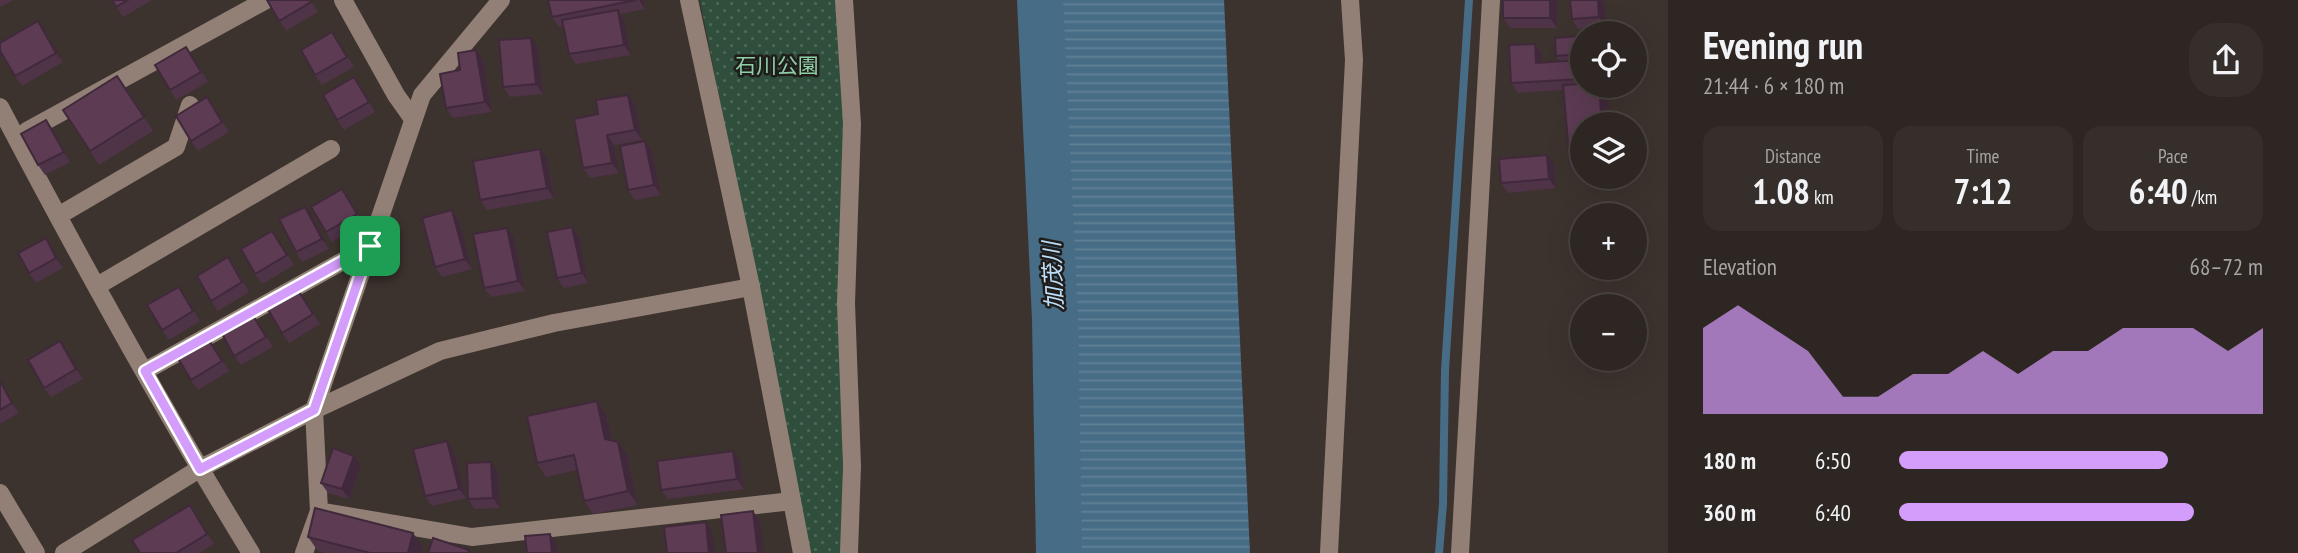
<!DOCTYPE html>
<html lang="en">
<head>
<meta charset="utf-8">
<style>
	body { margin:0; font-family:"PT Sans Narrow","Noto Sans JP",sans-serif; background:#362e2a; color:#f1f3f6; height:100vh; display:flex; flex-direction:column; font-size:26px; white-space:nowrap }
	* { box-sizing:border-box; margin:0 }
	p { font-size:23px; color:#a7a5a5 }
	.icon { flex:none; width:38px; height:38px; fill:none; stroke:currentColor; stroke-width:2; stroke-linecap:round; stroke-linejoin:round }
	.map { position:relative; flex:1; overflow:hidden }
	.details { display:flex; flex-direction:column; background:#2e2622; width:630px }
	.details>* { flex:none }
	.tools { position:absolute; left:1570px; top:21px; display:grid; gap:14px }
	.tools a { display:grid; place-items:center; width:77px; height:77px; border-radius:50%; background:#2e2622; box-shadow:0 7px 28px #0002,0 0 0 2px #494340; font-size:35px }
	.pin { position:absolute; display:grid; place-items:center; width:60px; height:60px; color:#fff; margin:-30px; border-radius:14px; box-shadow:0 4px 10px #0006 }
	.round { display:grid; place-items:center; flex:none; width:74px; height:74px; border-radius:28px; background:#362e2a }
	.overview { display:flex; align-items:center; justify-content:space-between; height:119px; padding:0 35px }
	h1 { font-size:38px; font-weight:700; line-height:52px }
	.figures { display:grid; grid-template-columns:repeat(3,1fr); gap:10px; height:119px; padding:7px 35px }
	.figures div { display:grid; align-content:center; border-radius:18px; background:#362e2a; text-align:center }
	.figures b { font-size:35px; font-weight:700 }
	.figures small { font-size:19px; font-weight:400 }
	.figures p { font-size:19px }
	.chart { height:196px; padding:14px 35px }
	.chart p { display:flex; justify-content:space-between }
	.chart svg { width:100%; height:126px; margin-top:7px; fill:#d49cfb; opacity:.7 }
	ul { padding:0 35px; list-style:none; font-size:23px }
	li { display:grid; grid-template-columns:112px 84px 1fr; align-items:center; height:52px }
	li i { height:18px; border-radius:9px; background:#d49cfb }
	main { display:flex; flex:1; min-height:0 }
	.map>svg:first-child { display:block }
</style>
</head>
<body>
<main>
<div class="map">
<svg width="1668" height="553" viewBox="0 0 1668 553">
	<defs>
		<pattern id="park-dots" width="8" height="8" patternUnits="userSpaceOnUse" patternTransform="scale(1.75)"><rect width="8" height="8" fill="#2f4f3c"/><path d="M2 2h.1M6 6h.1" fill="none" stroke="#4d6858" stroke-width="1.8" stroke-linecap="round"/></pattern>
		<pattern id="water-rules" width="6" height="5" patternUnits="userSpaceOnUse" patternTransform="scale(1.75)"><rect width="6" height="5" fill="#476c86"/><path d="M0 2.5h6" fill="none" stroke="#618196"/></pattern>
	</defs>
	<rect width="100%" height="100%" fill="#3d332e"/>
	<path fill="url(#park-dots)" d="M700 0H837L844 125 842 553H809Z"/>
	<path fill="url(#water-rules)" d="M1057 0H1224L1250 553H1074Z"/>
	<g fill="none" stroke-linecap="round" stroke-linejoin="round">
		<path stroke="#476c86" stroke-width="8" d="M1439 553 1443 504 1445 370 1469 0"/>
		<path stroke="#476c86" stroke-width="46" d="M1040 0 1055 319 1059 553"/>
		<g stroke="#928076" stroke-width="18">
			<path d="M343 0 396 95 413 119"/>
			<path d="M689 0 751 287 802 553"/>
			<path d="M844 0 852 124 846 303 852 466 849 553"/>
			<path d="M0 107C79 258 162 408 251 553"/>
			<path d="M27 131 266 0"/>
			<path d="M58 216 176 147 190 105"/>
			<path d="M97 286 331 149"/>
			<path d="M145 371 370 246"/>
			<path d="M0 493 36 553"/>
			<path d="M324 512 472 537 792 501"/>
			<path d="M64 553 199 469 314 410 440 351 554 323 751 287"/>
			<path d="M304 553 319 511 314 410 422 95 501 0"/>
			<path d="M1329 553 1354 60 1350 0"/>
			<path d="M1460 553 1491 0"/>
		</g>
	</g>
	<g fill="#4f3347">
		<path d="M0 0H13L0 7Z"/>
		<path d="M112 0H152L123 17Z"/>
		<path d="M267 0H310L318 12 286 31Z"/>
		<path d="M548 0H643L645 9 621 14 624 20 631 55 576 64 569 54 564 26 559 27 552 17Z"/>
		<path d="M1570 0H1603L1606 27 1578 29 1572 19Z"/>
		<path d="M1557 1V28H1510L1503 18Z"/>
		<path d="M45 31 63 62 22 86 15 76Z"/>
		<path d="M1582 36V86L1608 96 1610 124H1582V177H1606L1580 179 1570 165 1564 90 1518 93 1511 83 1535 44 1542 54V63L1560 62 1556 56Z"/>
		<path d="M339 42 354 67 322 85 315 75Z"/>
		<path d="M538 47 543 94 510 97 503 87Z"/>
		<path d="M193 57 208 82 176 100 170 90Z"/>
		<path d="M483 60 492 112 453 118 446 108 460 70Z"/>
		<path d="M354 77 375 112 344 130 337 120Z"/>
		<path d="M127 90 153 131 99 165 90 151Z"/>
		<path d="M628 95 635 104 642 140 614 145 619 173 590 178 583 168 598 114Z"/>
		<path d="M207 97 229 132 198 151 191 141Z"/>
		<path d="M46 120 53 130 70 162 45 175 38 165Z"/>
		<path d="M652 151 661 195 635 200 628 190Z"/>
		<path d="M547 159 554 198 487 210 480 200Z"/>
		<path d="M1554 164 1556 188 1508 193 1501 183Z"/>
		<path d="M342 189 364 223 332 242 326 232Z"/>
		<path d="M452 210 459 220 472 269 442 277 435 267Z"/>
		<path d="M312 216 329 249 302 262 296 252Z"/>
		<path d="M572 227 579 237 588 283 564 288 557 278Z"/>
		<path d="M272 231 294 265 262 284 255 274Z"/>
		<path d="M46 238 63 268 36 283 29 273Z"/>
		<path d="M514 238 525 291 491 297 484 288Z"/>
		<path d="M235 267 249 292 218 311 211 301Z"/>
		<path d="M179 287 200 321 169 340 162 330Z"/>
		<path d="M298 290 320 324 289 343 282 333Z"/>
		<path d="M258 322 273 347 241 365 234 356Z"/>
		<path d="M60 341 83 379 51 397 44 388Z"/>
		<path d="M214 346 229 371 198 390 191 380Z"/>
		<path d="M0 381 19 413 0 424Z"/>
		<path d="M597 401 606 415 612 440 627 455 638 505 593 514 584 501 577 470 546 477 537 463Z"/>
		<path d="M454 451 466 498 432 506 425 496Z"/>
		<path d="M354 456 361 465 349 499 328 493 321 483Z"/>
		<path d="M740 461 744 489 668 499 661 490Z"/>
		<path d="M498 472 500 508 475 509 468 499Z"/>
		<path d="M196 515 214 544 199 553H140Z"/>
		<path d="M308 537 423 547 421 553H325L318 551Z"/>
	</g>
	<g fill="#40293a">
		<path d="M639 0H643L645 9Z"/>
		<path d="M1550 0 1557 1V28L1550 18Z"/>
		<path d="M1598 0H1603L1604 1 1606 27 1599 17Z"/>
		<path d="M618 10 624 20 631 55 624 45Z"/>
		<path d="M38 21 45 31 63 62 56 53Z"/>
		<path d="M531 38 538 47 543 94 536 84Z"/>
		<path d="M1535 44 1542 54 1543 73 1536 63Z"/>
		<path d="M476 50 483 60 492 112 485 102Z"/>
		<path d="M1597 86H1601L1608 96 1610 124H1602Z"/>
		<path d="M628 95 635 104 642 140 635 130Z"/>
		<path d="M46 120 53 130 70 162 64 152Z"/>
		<path d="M607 135 614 145 619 173 612 163Z"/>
		<path d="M645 141 652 151 661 195 654 185Z"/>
		<path d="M540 149 547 159 554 198 547 188Z"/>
		<path d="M1547 155 1554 164 1556 188 1549 179Z"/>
		<path d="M305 207 312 216 329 249 322 239Z"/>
		<path d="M452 210 459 220 472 269 465 259Z"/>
		<path d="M572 227 579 237 588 283 582 273Z"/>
		<path d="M507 228 514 238 525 291 518 281Z"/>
		<path d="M46 238 52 248 63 268 56 258Z"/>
		<path d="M60 341 67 351 83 379 76 369Z"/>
		<path d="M0 381 6 390 19 413 12 403Z"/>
		<path d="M597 401 606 415 615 453 605 439Z"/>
		<path d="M447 441 454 451 466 498 459 489Z"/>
		<path d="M618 442 627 455 638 505 628 491Z"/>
		<path d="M733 451 740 461 744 489 737 479Z"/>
		<path d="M354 456 361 465 349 499 342 489Z"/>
		<path d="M491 462 498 472 500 508 493 498Z"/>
		<path d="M753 511 760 521 764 553H758Z"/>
		<path d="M706 522 712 532 715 553H709Z"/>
		<path d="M413 533 423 547 421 553H408Z"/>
		<path d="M550 534 557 544 558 553H552Z"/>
	</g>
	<g fill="#5c3b53" stroke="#40293a" stroke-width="2">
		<path d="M112 0H128L116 7Z"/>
		<path d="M267 0H309L311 2 279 21Z"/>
		<path d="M548 0H636L552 17Z"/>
		<rect x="1503" y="0" width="47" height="18"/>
		<path d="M1570 0H1598L1599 17 1572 19Z"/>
		<path d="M618 10 624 45 569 54 562 20Z"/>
		<path d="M38 21 56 53 15 76 0 51V43Z"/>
		<path d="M332 32 347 57 315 75 301 50Z"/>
		<path d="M1582 36V54L1556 56 1555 38Z"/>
		<path d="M531 38 536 84 503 87 499 40Z"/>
		<path d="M1535 44 1536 63 1582 60V79L1511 83 1509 45Z"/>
		<path d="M186 47 201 72 170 90 155 65Z"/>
		<path d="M476 50 485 102 446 108 440 74 460 70 458 53Z"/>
		<path d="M117 76 144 117 90 151 63 110Z"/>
		<path d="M354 77 369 102 337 120 323 95Z"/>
		<path d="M1582 84V86H1599L1602 124H1582V164L1570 165 1563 85Z"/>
		<path d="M628 95 635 130 607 135 612 163 583 168 574 119 598 114 596 100Z"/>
		<path d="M207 97 222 122 191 141 176 116Z"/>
		<path d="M46 120 64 152 38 165 21 134Z"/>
		<path d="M645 141 654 185 628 190 620 146Z"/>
		<path d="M540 149 547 188 480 200 473 161Z"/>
		<path d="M1547 155 1549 179 1501 183 1499 159Z"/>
		<path d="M342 189 357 214 326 232 311 207Z"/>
		<path d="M305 207 322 239 296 252 279 219Z"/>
		<path d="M452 210 465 259 435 267 422 218Z"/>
		<path d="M572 227 582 273 557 278 547 232Z"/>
		<path d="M507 228 518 281 484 288 473 234Z"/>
		<path d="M272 231 287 255 255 274 241 249Z"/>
		<path d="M46 238 56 258 29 273 18 253Z"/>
		<path d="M228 257 242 282 211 301 197 276Z"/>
		<path d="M179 287 193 311 162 330 147 305Z"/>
		<path d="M298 290 313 314 282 333 267 308Z"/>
		<path d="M251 312 266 337 234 356 220 330Z"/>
		<path d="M207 337 222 361 191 380 176 355Z"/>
		<path d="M60 341 76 369 44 388 28 360Z"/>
		<path d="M0 381 12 403 0 410Z"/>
		<path d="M597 401 605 439 618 442 628 491 584 501 574 455 537 463 527 416Z"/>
		<path d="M447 441 459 489 425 496 413 449Z"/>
		<path d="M333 448 354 456 342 489 321 483Z"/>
		<path d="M733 451 737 479 661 490 657 461Z"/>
		<path d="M491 462 493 498 468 499 467 463Z"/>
		<path d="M190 505 207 534 176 553H140L132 540Z"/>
		<path d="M315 508 413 533 408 553H370L308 537Z"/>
		<path d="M753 511 758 553H726L721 515Z"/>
		<path d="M706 522 709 553H667L664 527Z"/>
		<path d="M550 534 552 553H527L525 536Z"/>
		<path d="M433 538 469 550 468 553H428Z"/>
	</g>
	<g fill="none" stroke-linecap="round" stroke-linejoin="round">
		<defs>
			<path id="route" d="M370 246 314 410 200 469 145 371Z"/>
		</defs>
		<use href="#route" stroke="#fff" stroke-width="14"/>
		<use href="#route" stroke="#d49cfb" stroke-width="9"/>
	</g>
	<g text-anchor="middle" stroke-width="5" stroke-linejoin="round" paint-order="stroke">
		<g font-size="21" fill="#8dd0a7" stroke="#201c1a">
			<text x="777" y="73">石川公園</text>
		</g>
		<g font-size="23" font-style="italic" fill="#bce0fc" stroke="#201c1a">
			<text transform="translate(1053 276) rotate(-93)" y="8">加茂川</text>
		</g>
	</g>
</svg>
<div class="tools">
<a><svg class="icon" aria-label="locate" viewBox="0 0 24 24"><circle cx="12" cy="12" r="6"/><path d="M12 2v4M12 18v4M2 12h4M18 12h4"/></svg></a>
<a><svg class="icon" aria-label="layers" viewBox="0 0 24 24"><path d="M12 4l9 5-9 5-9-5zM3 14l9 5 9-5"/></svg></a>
<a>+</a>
<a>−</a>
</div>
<div class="pin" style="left:370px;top:246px;background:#1e9e55"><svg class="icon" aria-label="arrive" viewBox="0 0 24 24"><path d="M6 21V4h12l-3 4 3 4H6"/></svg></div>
</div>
<section class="details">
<div class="overview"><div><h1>Evening run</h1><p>21:44 · 6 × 180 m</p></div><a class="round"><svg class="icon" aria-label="share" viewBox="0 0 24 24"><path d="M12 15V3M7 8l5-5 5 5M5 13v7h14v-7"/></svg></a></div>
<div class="figures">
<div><p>Distance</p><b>1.08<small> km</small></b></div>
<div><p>Time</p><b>7:12</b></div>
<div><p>Pace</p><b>6:40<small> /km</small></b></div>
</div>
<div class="chart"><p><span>Elevation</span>68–72 m</p>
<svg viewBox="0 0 160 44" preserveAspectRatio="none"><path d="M0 44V14L10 6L20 14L30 22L40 38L50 38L60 30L70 30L80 22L90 30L100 22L110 22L120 14L130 14L140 14L150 22L160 14V44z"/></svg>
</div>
<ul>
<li><b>180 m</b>6:50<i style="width:74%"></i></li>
<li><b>360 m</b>6:40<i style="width:81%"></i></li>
</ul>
</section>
</main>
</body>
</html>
